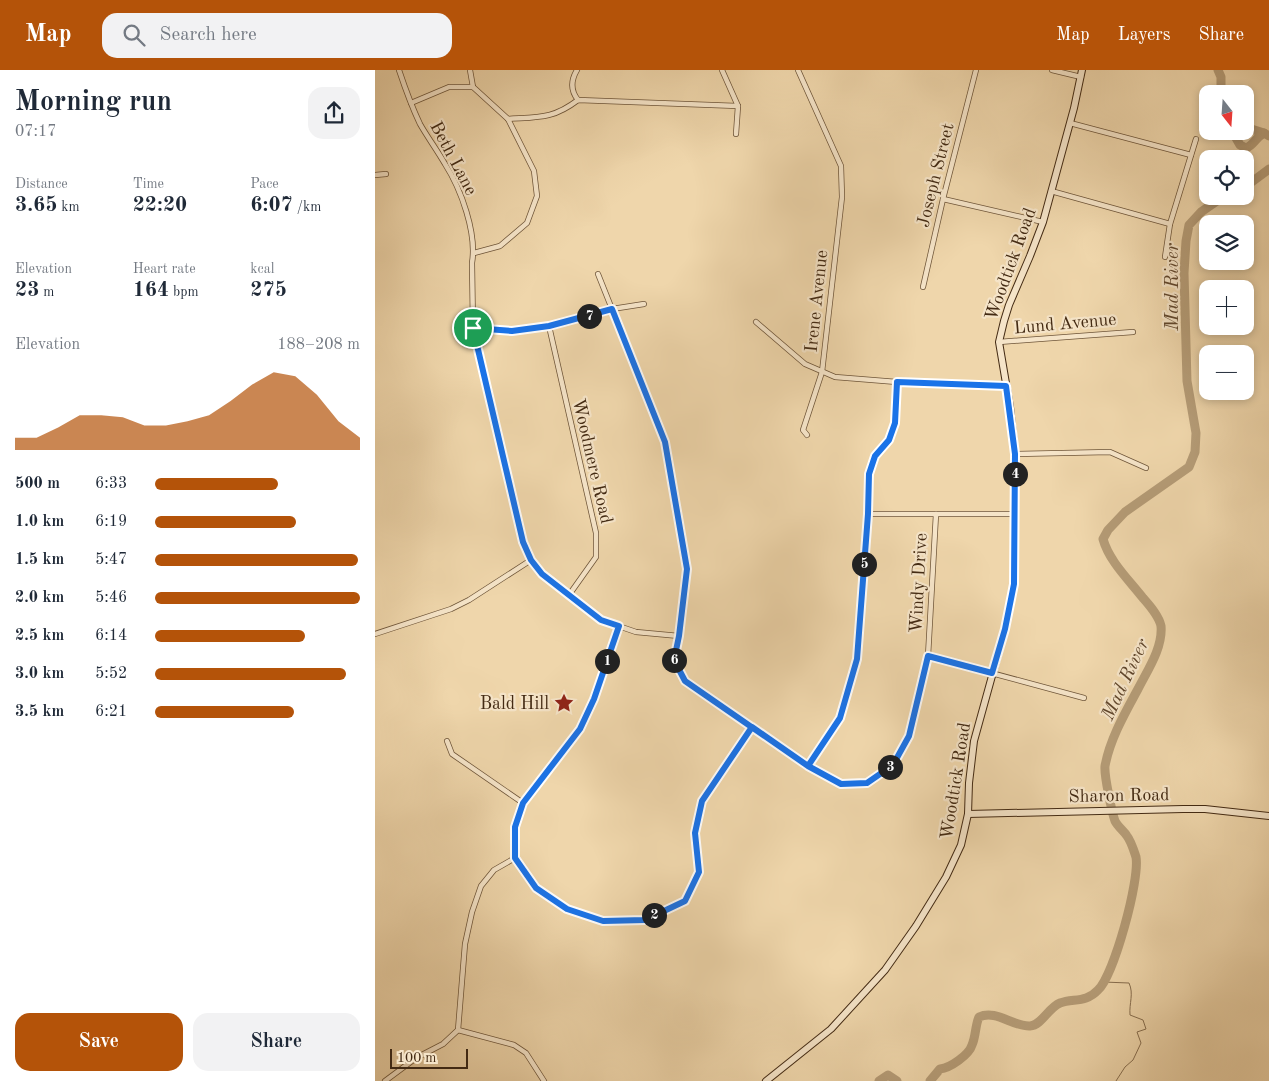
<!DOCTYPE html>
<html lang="en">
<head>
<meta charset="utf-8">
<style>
	body { margin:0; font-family:"Old Standard TT",serif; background:#f2f2f3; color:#1f2937; height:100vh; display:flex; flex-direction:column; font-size:19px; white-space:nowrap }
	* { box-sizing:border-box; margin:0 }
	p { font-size:16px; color:#747a83 }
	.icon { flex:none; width:28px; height:28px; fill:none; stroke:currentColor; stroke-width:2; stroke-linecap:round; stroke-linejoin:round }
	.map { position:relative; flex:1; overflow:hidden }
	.side { display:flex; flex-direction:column; background:#fff; width:375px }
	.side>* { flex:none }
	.needle { width:32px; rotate:163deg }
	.fabs { position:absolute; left:824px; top:15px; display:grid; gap:10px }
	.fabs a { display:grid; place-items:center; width:55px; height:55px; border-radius:10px; background:#fff; box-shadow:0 2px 8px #0003; font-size:25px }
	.scale { position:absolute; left:15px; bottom:12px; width:78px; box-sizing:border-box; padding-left:5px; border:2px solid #432a13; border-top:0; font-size:14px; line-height:18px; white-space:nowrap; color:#432a13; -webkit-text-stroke:4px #f5e4c8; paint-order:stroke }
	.pin { position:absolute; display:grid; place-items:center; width:42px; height:42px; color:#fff; margin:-21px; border:2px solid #fff; border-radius:50%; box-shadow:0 1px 5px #0007 }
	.km { position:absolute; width:25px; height:25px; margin:-12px; border-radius:50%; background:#222; color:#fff; font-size:14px; line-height:25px; text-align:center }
	.round { display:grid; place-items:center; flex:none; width:52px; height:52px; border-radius:15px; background:#f2f2f3 }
	.summary { display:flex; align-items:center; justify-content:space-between; height:85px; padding:0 15px }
	h1 { font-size:28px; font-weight:700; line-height:38px }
	.metrics { display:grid; grid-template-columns:repeat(3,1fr); gap:8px; height:85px; padding:5px 15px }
	.metrics div { display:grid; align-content:center }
	.metrics b { font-size:21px; font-weight:700 }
	.metrics small { font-size:14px; font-weight:400 }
	.metrics p { font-size:14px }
	.chart { height:140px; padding:10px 15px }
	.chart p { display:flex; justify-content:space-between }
	.chart svg { width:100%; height:90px; margin-top:5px; fill:#b45309; opacity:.7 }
	.button { display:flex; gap:10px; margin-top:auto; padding:10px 15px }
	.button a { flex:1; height:58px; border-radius:15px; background:#b45309; color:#fff; font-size:20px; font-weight:700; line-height:58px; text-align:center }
	.button a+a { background:#f2f2f3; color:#1f2937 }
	ul { padding:0 15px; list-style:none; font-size:16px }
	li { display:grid; grid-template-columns:80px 60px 1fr; align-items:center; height:38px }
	li i { height:12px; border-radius:6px; background:#b45309 }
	header { display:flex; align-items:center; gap:30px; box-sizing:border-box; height:70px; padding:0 25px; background:#b45309; color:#fff }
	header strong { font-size:24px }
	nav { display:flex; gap:28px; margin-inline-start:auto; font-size:18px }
	.search { width:350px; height:45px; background:#f2f2f3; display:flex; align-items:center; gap:12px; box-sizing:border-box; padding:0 18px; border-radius:15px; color:#747a83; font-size:19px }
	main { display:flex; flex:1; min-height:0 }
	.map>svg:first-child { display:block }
</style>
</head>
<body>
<header>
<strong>Map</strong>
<div class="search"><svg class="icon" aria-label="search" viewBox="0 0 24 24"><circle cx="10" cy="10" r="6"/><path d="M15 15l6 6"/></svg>Search here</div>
<nav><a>Map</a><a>Layers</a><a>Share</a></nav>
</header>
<main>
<section class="side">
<div class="summary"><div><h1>Morning run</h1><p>07:17</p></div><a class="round"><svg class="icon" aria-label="share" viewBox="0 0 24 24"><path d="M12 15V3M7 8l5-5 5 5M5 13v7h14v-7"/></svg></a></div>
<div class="metrics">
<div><p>Distance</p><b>3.65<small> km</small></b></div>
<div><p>Time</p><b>22:20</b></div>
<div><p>Pace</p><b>6:07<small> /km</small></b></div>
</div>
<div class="metrics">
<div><p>Elevation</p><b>23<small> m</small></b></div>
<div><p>Heart rate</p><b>164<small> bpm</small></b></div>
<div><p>kcal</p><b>275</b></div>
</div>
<div class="chart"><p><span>Elevation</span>188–208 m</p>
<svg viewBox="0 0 160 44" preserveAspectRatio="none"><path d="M0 44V38L10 38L20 33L30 27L40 27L50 28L60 32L70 32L80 30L90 27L100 20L110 12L120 6L130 8L140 17L150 30L160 38V44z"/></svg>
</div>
<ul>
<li><b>500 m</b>6:33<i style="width:60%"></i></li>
<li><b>1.0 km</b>6:19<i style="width:69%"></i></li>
<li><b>1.5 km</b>5:47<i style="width:99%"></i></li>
<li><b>2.0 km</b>5:46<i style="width:100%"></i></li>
<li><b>2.5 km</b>6:14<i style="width:73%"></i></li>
<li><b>3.0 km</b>5:52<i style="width:93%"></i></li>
<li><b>3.5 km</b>6:21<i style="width:68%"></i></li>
</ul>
<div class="button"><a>Save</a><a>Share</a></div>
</section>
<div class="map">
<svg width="894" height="1011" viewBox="0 0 894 1011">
	<rect width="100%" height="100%" fill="#efd6ab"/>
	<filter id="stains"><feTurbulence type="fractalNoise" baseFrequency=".004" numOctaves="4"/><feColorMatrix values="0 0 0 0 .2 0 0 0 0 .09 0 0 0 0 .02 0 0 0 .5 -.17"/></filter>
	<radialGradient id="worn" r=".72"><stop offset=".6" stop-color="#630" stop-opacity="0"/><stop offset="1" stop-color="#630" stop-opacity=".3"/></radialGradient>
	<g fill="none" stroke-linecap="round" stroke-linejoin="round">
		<path stroke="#876e4f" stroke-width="1" d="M728 912 754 913C759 924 754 933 755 945L768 950 771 959 762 962 766 973 758 990 750 997 741 1011"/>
		<g stroke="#b59c77" stroke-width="9">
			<path d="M843 0 846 7V24"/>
			<path d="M870 57 889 63"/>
			<path d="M857 61 865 75 871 78C879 75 880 68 889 63L894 66"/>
			<path d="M870 117 894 99"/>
			<path d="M504 1011 513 1005 522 1011"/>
			<path d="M555 1011 565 999C575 998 594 985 597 975 601 966 600 956 604 947 621 939 638 957 655 956 667 955 673 938 685 933 698 928 711 933 723 920 739 905 765 810 761 787 759 781 756 771 752 766 749 761 743 757 740 751 737 743 729 705 730 696 735 669 750 643 763 619 772 601 788 578 786 556 784 546 775 536 768 528 754 510 734 491 728 469L733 460 750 442 814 397 820 382 821 363 812 311 809 203 811 171 814 155 826 142 849 126"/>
		</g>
		<defs>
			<g id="street">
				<path d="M24 0C30 18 37 37 45 54 53 68 62 80 70 94 86 119 102 163 97 193L98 258 148 472 156 490 167 504 226 550 261 562 304 566"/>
				<path d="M95 0 98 17 133 49 159 101 162 126 152 153 125 176 99 183"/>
				<path d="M202 0C196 10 195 20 203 30"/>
				<path d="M347 0 363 36 361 64"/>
				<path d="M423 0 466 96 467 127 447 302 428 360 432 365"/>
				<path d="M677 0 706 7"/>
				<path d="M36 33 74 17H98"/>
				<path d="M133 49C164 47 178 49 203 30L363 36"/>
				<path d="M695 53 816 85"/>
				<path d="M0 105 11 104"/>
				<path d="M676 121 795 154"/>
				<path d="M568 129 668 152"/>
				<path d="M790 187 795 154 821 69"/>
				<path d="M223 204 290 372 312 499 304 566 299 589 310 611 433 696 467 714 492 713 518 695 534 667 553 586 561 444"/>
				<path d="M548 217 568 129 601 0"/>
				<path d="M381 252 430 294 460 307 522 312 631 316"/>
				<path d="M174 256 221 463V487L194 525"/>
				<path d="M98 258 137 261 174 256 237 239 269 234"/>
				<path d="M624 272 758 262"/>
				<path d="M640 384 735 382 771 398"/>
				<path d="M493 444H640"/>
				<path d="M244 556 219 629 205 659 148 733 141 757 140 788 161 818 192 839 228 851 270 850 310 831 324 802 320 763 327 731 377 657"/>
				<path d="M0 564 76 539 94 530 156 490"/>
				<path d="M553 586 709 628"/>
				<path d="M72 671 77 684 148 733"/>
				<path d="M433 696 465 648 482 589 493 444 494 405 500 386 514 370 520 353 522 312"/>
				<path d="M83 960 139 975 151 983 169 1011"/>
				<path d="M10 1011 41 988 68 974 83 960 90 874 97 842 106 816 119 800 140 788"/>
			</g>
			<g id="secondary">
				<path d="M593 744 808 739H830L894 746"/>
				<path d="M391 1011 456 959 510 900 541 856 571 807 586 775 593 744 594 713 599 671 630 559 639 514 640 384 635 337 624 272 629 251 634 235 655 186 668 152 699 38 707 0"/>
			</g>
		</defs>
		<use href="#street" stroke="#6e5539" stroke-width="6"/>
		<use href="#secondary" stroke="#432a13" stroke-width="8"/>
		<use href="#street" stroke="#f5e4c8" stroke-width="4.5"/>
		<use href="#secondary" stroke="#f5e4c8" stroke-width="6"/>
	</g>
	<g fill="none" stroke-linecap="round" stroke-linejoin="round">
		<defs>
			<path id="route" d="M98 258 148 472 156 490 167 504 226 550 244 556 219 629 205 659 148 733 140 757V788L161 818 192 839 228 851 270 850 310 831 324 802 320 763 327 731 377 657 433 696 466 714 492 713 518 695 534 666 553 586 617 603 630 559 639 514 640 384 631 316 522 312 520 353 514 370 500 386 494 404 493 444 482 589 465 648 433 696 310 611 299 590 304 566 312 499 290 372 237 239 174 256 137 261 98 258"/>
		</defs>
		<use href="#route" stroke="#fff" stroke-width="10"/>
		<use href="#route" stroke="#1a73e8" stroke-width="6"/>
	</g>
	<defs>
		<symbol id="sight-bare" viewBox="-9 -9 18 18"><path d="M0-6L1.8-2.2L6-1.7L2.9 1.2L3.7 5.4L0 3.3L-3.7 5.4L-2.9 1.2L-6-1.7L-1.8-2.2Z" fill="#8f2418" stroke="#f5e4c8" stroke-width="2.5" paint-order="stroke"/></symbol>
	</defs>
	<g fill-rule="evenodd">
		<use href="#sight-bare" x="175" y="619" width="28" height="28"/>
	</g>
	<g text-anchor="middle" stroke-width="4.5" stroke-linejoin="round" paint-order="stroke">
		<g font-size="18" fill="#432a13" stroke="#f5e4c8">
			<text transform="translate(79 88) rotate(62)" y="6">Beth Lane</text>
			<text transform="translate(560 105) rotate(-76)" y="6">Joseph Street</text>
			<text transform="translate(635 194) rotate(-70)" y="6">Woodtick Road</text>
			<text transform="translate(441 231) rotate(-84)" y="6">Irene Avenue</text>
			<text transform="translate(690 253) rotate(-5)" y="6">Lund Avenue</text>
			<text transform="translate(218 391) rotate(77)" y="6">Woodmere Road</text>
			<text transform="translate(543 513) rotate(-87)" y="6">Windy Drive</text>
			<text transform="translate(580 711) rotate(-81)" y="6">Woodtick Road</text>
			<text transform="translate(744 725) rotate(-1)" y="6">Sharon Road</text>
		</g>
		<g font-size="18" fill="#432a13" stroke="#f5e4c8" text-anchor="end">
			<text x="174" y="639">Bald Hill</text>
		</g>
		<g font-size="19" font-style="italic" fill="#60462c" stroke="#f5e4c8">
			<text transform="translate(796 217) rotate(-90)" y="7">Mad River</text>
			<text transform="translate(749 609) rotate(-65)" y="7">Mad River</text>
		</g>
	</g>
	<rect width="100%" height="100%" filter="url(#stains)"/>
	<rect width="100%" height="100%" fill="url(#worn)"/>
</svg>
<div class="fabs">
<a><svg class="needle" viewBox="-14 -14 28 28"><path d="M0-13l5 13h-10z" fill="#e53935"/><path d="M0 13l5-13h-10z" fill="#747a83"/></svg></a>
<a><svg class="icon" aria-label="locate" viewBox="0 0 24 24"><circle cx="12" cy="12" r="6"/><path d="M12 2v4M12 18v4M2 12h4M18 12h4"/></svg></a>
<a><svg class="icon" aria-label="layers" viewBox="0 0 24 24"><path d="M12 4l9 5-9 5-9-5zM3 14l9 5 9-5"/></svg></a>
<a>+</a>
<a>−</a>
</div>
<div class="scale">100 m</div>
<div class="pin" style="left:98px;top:258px;background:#1e9e55"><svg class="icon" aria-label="arrive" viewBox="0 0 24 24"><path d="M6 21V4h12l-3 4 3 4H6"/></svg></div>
<b class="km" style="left:232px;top:591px">1</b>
<b class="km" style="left:279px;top:845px">2</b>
<b class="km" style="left:515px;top:697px">3</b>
<b class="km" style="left:640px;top:404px">4</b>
<b class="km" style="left:489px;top:494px">5</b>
<b class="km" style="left:299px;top:590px">6</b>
<b class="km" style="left:214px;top:246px">7</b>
</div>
</main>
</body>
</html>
